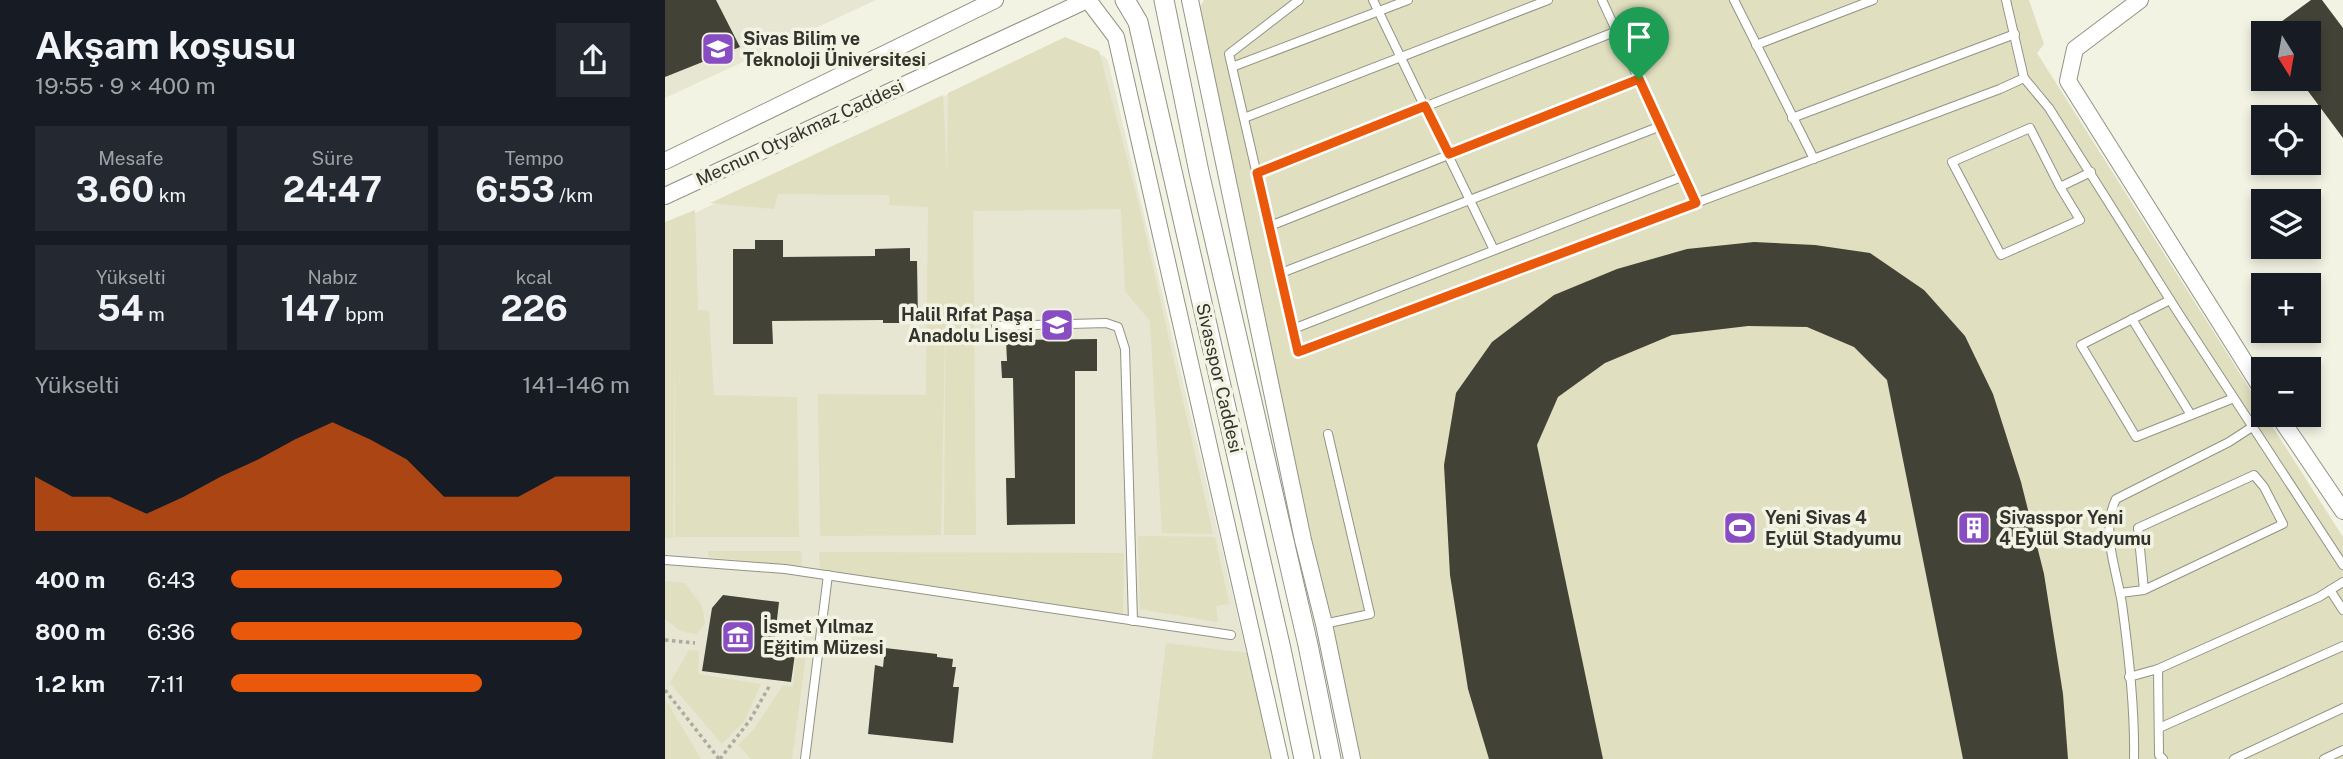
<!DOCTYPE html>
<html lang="tr">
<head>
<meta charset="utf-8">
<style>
	body { margin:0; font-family:"Public Sans",sans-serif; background:#242831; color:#f1f3f6; height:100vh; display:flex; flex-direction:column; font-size:26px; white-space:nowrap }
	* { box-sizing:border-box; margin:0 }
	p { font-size:23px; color:#9ea1a6 }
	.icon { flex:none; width:38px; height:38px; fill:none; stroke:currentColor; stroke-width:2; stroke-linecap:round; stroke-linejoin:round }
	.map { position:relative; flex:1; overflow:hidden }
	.drawer { display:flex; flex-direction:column; background:#171b24; width:665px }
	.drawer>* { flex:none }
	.needle { width:46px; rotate:169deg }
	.fabs { position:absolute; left:1586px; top:21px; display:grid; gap:14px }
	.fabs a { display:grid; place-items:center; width:70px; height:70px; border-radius:0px; background:#171b24; box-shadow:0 4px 10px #0003; font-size:35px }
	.pin { position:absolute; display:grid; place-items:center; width:60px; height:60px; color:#fff; margin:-72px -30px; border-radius:50% 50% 50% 0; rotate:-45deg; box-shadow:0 0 7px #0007 }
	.pin .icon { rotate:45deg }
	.round { display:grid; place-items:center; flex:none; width:74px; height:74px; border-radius:0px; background:#242831 }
	.overview { display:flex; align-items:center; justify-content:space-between; height:119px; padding:0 35px }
	h1 { font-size:38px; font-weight:700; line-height:52px }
	.figures { display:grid; grid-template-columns:repeat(3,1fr); gap:10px; height:119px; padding:7px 35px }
	.figures div { display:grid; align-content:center; border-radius:0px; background:#242831; text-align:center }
	.figures b { font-size:35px; font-weight:700 }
	.figures small { font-size:19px; font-weight:400 }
	.figures p { font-size:19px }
	.chart { height:196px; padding:14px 35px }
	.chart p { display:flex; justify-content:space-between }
	.chart svg { width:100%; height:126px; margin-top:7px; fill:#ea580c; opacity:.7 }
	ul { padding:0 35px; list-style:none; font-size:23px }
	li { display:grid; grid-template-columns:112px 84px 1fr; align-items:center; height:52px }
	li i { height:18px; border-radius:9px; background:#ea580c }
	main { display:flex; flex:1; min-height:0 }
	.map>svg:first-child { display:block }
</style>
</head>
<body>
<main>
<section class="drawer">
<div class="overview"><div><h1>Akşam koşusu</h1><p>19:55 · 9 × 400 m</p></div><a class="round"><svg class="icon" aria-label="share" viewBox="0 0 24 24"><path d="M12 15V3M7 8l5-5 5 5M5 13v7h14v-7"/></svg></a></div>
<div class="figures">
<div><p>Mesafe</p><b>3.60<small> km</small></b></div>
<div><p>Süre</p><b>24:47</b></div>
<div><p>Tempo</p><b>6:53<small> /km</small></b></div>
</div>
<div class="figures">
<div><p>Yükselti</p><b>54<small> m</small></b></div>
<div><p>Nabız</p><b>147<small> bpm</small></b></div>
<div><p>kcal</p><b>226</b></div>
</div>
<div class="chart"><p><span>Yükselti</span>141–146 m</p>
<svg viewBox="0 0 160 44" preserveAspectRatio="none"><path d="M0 44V25L10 32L20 32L30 38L40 32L50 25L60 19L70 12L80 6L90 12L100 19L110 32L120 32L130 32L140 25L150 25L160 25V44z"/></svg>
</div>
<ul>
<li><b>400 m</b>6:43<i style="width:83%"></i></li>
<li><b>800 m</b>6:36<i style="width:88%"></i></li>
<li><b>1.2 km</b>7:11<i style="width:63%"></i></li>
</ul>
</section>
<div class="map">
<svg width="1678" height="759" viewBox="0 0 1678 759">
	<rect width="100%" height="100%" fill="#f3f3e4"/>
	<g fill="#e6e6d2">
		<path d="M0 0H211L0 98Z"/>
		<path d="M401 42 439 56 443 61 606 759H0V228L171 144Z"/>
	</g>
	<g fill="#e0dfc0">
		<path d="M539 0H1364L1379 44 1372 53 1598 410V415H1600L1678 537V759H693L529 17Z"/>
		<path d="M400 37 434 51 474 205 548 534 497 533 485 321 460 291 456 209 308 211 311 535H279L281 285 276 535 155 536 153 394 261 395 263 207 224 205V195L113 194 109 209 45 203 278 95 282 172 283 93Z"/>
		<path d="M30 210 33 310 44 311 49 395 132 397 134 537H10V336L8 538H0V222Z"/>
		<path d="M473 536 550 537 564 604 551 606 553 622 475 609Z"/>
		<path d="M43 551H136L137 568 44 557Z"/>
		<path d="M154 552 459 553 458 615 155 569Z"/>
		<path d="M0 581 20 583 37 606 40 624 31 634 16 631 0 619Z"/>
		<path d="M501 643 583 653 606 759H487Z"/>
		<path d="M24 650 34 651 33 674 96 684 79 722 57 744 5 683Z"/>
		<path d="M131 654H141L127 759H86L73 745 90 728 118 685 128 687Z"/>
		<path d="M0 699 36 759H0Z"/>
	</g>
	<g fill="#424237">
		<path d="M0 0H51L75 47 0 77Z"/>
		<path d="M1646 0H1657L1678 28V138L1634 79H1643V33H1601Z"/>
		<path d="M90 240H118V257L210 256V249L245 248V261H252L253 323H218V320L107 321 108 344H68V249H90Z"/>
		<path d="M1089 242 1150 245 1205 253 1259 290 1300 336 1328 394 1356 482 1379 574 1398 694 1403 759H1298L1222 380 1189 347 1142 327 1083 326 1007 335 940 363 893 397 872 445 938 759H824L803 689 785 575 779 465 791 393 827 342 889 295 952 269 1022 249Z"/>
		<path d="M432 339V371H410V524L342 525 341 478H350L348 378H337L336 361H342L341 340Z"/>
		<path d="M58 595 114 602 110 637 132 640 126 682 37 671 47 608Z"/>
		<path d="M220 648 272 654V657L288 659 287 667H291L288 687H294L288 743 203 734 210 665 218 667Z"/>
	</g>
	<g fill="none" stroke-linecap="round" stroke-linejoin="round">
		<defs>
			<g id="service">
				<path d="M634 0 564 54 633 352 1335 89 1359 78 1341 0"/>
				<path d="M708 0 829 250"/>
				<path d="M937 0 1031 203"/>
				<path d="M1069 0 1149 159"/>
				<path d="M1091 45 1208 0"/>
				<path d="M567 67 743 0"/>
				<path d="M1359 78 1384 108 1514 314 1678 565"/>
				<path d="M579 118 883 0"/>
				<path d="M1127 118 1350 34"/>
				<path d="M592 173 952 31"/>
				<path d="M1395 187 1365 128 1287 162 1336 255 1415 220 1395 187 1426 172"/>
				<path d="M605 226 974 79"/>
				<path d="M616 273 996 126"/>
				<path d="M1505 300 1416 345 1471 437 1569 398"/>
				<path d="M1467 319 1526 415"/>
				<path d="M331 326 441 323 453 327 460 349 468 621"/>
				<path d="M628 329 1019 176"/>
				<path d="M0 560 120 569 566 635"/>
				<path d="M1665 590 1678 610"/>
				<path d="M1455 593 1479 590 1618 524 1599 487 1589 475 1473 528 1479 590"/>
				<path d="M659 624 705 614 663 434"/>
				<path d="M1493 669 1494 755 1498 759"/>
				<path d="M1464 677 1493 669 1654 597 1678 582"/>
				<path d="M1494 728 1678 646"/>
				<path d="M140 759 163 575"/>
				<path d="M1469 759C1470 708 1464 655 1457 604 1452 570 1435 532 1451 499L1564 442 1587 427"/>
				<path d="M1569 759 1678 708"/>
				<path d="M1659 759 1678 750"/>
			</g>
			<g id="minor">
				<path d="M423 0 451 37 615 759"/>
				<path d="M525 0 638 540 659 624 687 759"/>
				<path d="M1475 0 1410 49 1403 81 1598 391"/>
				<path d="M0 161 330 0"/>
				<path d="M0 196 422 0"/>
				<path d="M1613 415 1678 511"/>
			</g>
			<g id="tertiary">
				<path d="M460 0 473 22 616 649 639 759"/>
				<path d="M499 0 534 172 643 645 666 759"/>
			</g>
		</defs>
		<use href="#service" stroke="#939386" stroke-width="10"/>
		<use href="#minor" stroke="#939386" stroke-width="18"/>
		<use href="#tertiary" stroke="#939386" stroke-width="21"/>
		<g stroke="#abab9f" stroke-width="3.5" stroke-dasharray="3.5 3.5" stroke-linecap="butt">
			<path d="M0 640 30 643"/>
			<path d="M0 690 54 759"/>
			<path d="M55 759 85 720 105 685"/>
		</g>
		<use href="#service" stroke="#fff" stroke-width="8"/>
		<use href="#minor" stroke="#fff" stroke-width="16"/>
		<use href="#tertiary" stroke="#fff" stroke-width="19"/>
	</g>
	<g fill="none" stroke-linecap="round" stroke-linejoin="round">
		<defs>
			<path id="route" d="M974 79 1031 203 633 352 592 173 760 106 784 154Z"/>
		</defs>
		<use href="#route" stroke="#fff" stroke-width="14"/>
		<use href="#route" stroke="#ea580c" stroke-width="9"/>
	</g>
	<defs>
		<symbol id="university-square" viewBox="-11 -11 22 22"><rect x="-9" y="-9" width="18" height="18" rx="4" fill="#884cc3" stroke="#f3f3e4"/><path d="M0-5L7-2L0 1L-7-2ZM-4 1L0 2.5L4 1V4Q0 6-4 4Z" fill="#fff"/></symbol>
		<symbol id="school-square" viewBox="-11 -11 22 22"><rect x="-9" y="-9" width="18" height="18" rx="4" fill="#884cc3" stroke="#f3f3e4"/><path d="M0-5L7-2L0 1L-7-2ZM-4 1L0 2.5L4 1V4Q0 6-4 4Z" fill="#fff"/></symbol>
		<symbol id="stadium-square" viewBox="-11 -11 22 22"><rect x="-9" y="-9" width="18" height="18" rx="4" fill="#884cc3" stroke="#f3f3e4"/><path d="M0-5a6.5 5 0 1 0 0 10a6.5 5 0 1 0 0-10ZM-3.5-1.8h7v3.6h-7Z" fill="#fff"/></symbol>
		<symbol id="building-square" viewBox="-11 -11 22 22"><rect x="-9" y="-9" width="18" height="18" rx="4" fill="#884cc3" stroke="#f3f3e4"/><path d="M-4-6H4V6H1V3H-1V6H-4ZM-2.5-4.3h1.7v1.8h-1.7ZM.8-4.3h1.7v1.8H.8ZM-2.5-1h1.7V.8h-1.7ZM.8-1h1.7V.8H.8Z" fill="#fff"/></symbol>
		<symbol id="museum-square" viewBox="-11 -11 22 22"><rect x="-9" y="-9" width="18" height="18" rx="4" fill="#884cc3" stroke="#f3f3e4"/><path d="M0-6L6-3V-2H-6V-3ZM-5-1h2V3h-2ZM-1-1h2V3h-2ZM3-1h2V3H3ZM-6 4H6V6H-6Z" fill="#fff"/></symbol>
	</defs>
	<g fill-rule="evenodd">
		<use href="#university-square" x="34" y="30" width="38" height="38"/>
		<use href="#school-square" x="373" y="306" width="38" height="38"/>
		<use href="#stadium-square" x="1056" y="509" width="38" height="38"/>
		<use href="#building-square" x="1290" y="509" width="38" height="38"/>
		<use href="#museum-square" x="54" y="618" width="38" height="38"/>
	</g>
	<g text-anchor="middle" stroke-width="7" stroke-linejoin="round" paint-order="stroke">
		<g font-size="18" font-weight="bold" fill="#34342e" stroke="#f3f3e4" text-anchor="start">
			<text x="78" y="45">Sivas Bilim ve<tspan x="78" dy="21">Teknoloji Üniversitesi</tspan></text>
			<text x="368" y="321" text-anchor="end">Halil Rıfat Paşa<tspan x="368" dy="21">Anadolu Lisesi</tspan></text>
			<text x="1100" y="524">Yeni Sivas 4<tspan x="1100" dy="21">Eylül Stadyumu</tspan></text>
			<text x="1334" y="524">Sivasspor Yeni<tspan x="1334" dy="21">4 Eylül Stadyumu</tspan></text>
			<text x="98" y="633">İsmet Yılmaz<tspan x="98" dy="21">Eğitim Müzesi</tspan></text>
		</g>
		<g font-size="18" fill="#34342e" stroke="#f3f3e4">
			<text transform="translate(135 133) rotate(-25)" y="6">Mecnun Otyakmaz Caddesi</text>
			<text transform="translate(554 378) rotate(77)" y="6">Sivasspor Caddesi</text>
		</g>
	</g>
</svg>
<div class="fabs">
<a><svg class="needle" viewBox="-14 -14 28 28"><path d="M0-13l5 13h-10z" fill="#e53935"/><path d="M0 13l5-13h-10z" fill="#9ea1a6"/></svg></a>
<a><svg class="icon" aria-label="locate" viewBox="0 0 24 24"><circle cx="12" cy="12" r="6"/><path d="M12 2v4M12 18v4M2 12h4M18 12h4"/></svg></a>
<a><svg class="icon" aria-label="layers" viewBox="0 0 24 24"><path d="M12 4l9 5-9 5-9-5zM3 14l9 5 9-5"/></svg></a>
<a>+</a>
<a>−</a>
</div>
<div class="pin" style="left:974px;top:79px;background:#1e9e55"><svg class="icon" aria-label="arrive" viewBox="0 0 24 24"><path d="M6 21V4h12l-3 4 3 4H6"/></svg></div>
</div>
</main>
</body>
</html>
